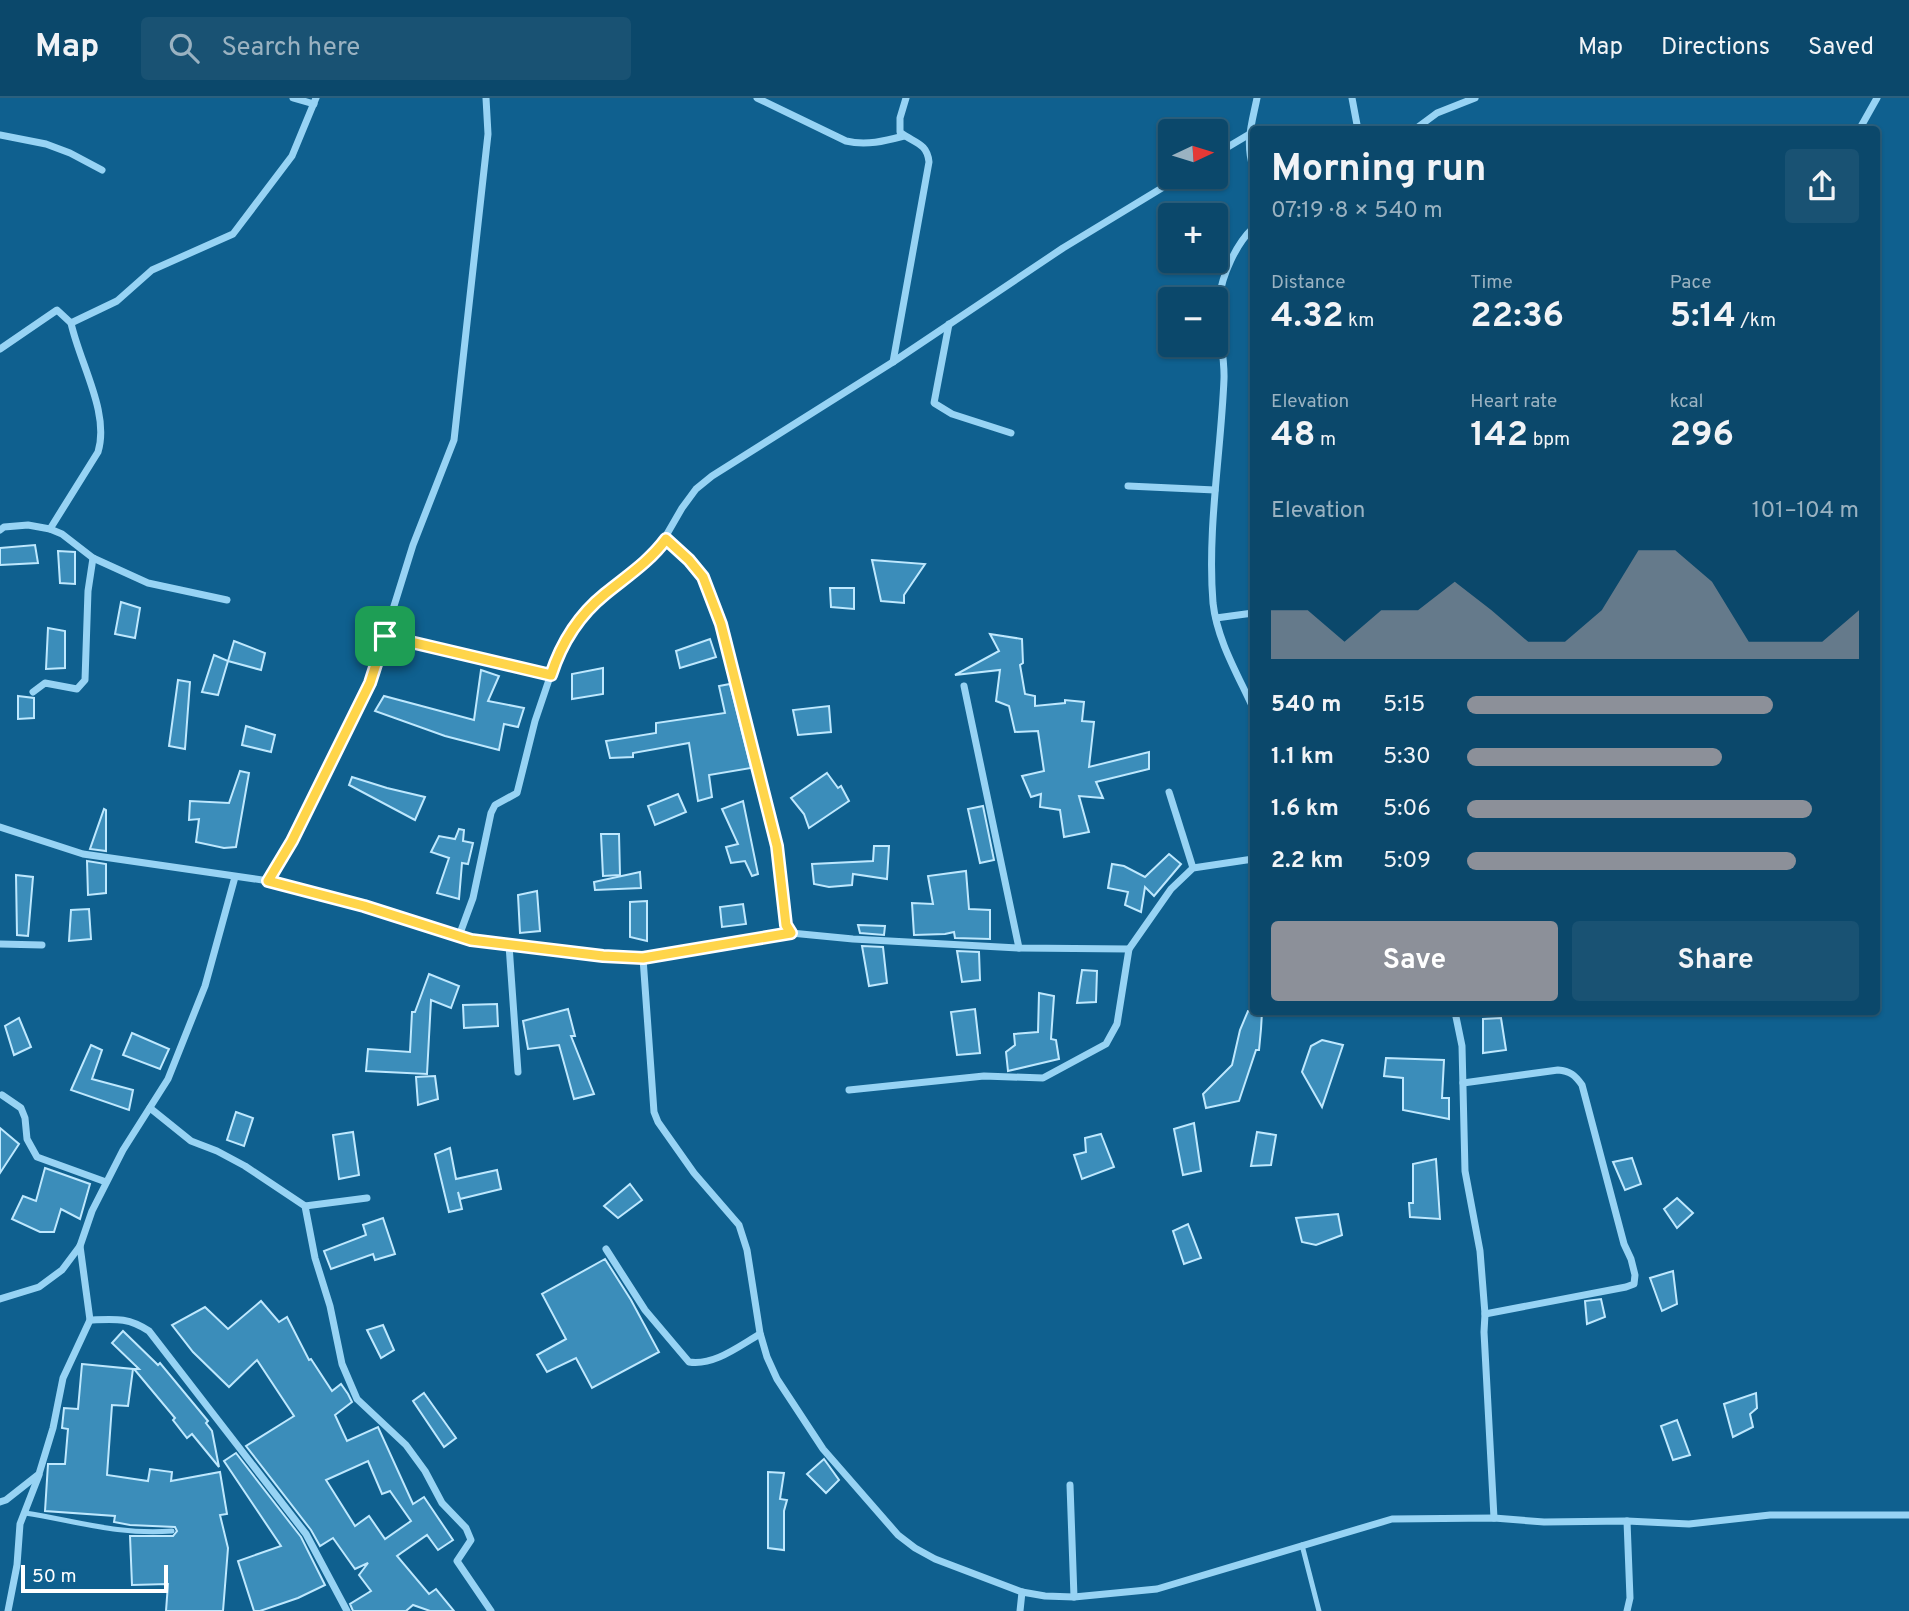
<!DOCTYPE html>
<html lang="en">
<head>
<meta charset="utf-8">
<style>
	body { margin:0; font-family:Overpass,sans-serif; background:#195273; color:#f1f3f6; height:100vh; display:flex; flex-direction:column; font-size:26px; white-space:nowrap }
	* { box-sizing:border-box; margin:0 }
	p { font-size:23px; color:#9ab2c1 }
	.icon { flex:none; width:38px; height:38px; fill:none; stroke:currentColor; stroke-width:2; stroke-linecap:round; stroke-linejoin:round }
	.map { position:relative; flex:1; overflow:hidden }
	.panel { position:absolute; left:1250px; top:28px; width:630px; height:889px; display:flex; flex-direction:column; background:#0b486b; border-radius:7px; box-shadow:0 2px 5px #0004,0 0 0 2px #2b607e }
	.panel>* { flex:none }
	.needle { width:46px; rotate:86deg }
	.tools { position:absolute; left:1158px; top:21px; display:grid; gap:14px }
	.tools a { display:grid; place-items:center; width:70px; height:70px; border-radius:7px; background:#0b486b; box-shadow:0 2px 5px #0004,0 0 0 2px #2b607e; font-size:35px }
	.scale { position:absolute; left:21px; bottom:18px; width:147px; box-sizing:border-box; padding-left:7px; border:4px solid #fff; border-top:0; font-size:19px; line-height:24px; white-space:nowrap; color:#fff; -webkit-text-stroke:5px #0f608f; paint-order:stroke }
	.pin { position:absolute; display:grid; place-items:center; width:60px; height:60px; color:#fff; margin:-30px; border-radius:14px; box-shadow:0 4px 10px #0006 }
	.round { display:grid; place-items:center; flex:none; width:74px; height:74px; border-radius:7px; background:#195273 }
	.summary { display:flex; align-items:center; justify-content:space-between; height:119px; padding:0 21px }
	h1 { font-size:38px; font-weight:700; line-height:52px }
	.stats { display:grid; grid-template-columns:repeat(3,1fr); gap:10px; height:119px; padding:7px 21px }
	.stats div { display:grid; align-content:center }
	.stats b { font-size:35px; font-weight:700 }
	.stats small { font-size:19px; font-weight:400 }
	.stats p { font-size:19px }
	.chart { height:196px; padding:14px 21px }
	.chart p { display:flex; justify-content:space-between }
	.chart svg { width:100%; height:126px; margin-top:7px; fill:#8c9099; opacity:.7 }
	.primary-button { display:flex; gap:14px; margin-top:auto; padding:14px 21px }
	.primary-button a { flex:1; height:80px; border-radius:7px; background:#8c9099; color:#fff; font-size:28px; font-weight:700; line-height:80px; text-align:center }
	.primary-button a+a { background:#195273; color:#f1f3f6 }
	ul { padding:0 21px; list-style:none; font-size:23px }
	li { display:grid; grid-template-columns:112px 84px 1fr; align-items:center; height:52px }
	li i { height:18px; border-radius:9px; background:#8c9099 }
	header { display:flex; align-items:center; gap:42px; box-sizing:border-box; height:98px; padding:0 35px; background:#0b486b; border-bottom:2px solid #2b607e }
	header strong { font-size:33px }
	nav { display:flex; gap:38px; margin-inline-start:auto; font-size:24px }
	.search { width:490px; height:63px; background:#195273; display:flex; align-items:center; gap:18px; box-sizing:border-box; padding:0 24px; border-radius:7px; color:#9ab2c1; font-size:26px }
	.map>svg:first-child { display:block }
</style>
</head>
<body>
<header>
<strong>Map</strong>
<div class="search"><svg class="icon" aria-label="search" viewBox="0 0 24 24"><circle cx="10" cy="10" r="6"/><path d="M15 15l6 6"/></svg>Search here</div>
<nav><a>Map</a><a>Directions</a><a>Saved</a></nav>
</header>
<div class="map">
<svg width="1909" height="1513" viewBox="0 0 1909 1513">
	<rect width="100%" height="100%" fill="#0f608f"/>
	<g fill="#3b8dba" stroke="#bee8fe" stroke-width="2" fill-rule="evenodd">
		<path d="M35 447 38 465 0 467V450Z"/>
		<path d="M58 453 75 454V486L60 485Z"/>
		<path d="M872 462 925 466 904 497V505L881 503Z"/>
		<path d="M830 490H854V511L831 509Z"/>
		<path d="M121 504 140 510 135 540 115 536Z"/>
		<path d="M48 530 65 533V570L46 571Z"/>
		<path d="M990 536 1022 541 1023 565 1020 567 1025 596 1035 598V608L1065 605V602L1084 604 1082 623 1094 624 1089 669 1149 654V671L1096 684 1103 700 1079 698 1089 734 1064 739 1060 712 1040 709 1041 696 1031 699 1022 678 1044 673 1038 633 1015 634 1009 608 996 603 1000 572 955 577 999 553Z"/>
		<path d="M710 541 716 559 680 570 676 553Z"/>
		<path d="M234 543 265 555 261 572 228 563Z"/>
		<path d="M214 557 228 563 218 597 202 594Z"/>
		<path d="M603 570V596L572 601V576Z"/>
		<path d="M481 572 499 578 488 603 524 610 518 629 504 626 499 652 445 638 375 613 384 598 474 622Z"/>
		<path d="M178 582 190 584 185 651 169 648Z"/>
		<path d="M730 586 751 670 709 677 712 699 698 703 689 645 633 655V659L610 660 606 643 656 635V625L725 615 719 588Z"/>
		<path d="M18 598 34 600V620L18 621Z"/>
		<path d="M829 608 831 634 798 637 793 612Z"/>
		<path d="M246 628 275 637 271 654 242 647Z"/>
		<path d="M240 673 249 675 236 749 224 750 196 744 199 721 189 722 190 703 229 705Z"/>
		<path d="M827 675 838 690 841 688 849 703 809 730 804 716 791 700Z"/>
		<path d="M352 679 387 690 425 699 415 722 349 687Z"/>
		<path d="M678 696 686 714 655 727 648 708Z"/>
		<path d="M743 703 758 776 752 778 745 763 731 765 726 749 738 746 722 711Z"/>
		<path d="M983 708 994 762 980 765 968 711Z"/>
		<path d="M104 711 106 712V753L90 751Z"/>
		<path d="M459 731 464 732 463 743 473 745 468 766 462 765 459 801 437 795 449 760 431 754 439 738 455 741Z"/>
		<path d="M601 736H619L620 777 603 778Z"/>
		<path d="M874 748H889L887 781 853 776 852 787 829 789 814 786 812 766 873 763Z"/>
		<path d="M1169 756 1181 766 1154 798 1145 789 1141 814 1125 807 1128 794 1108 790 1112 766 1124 768 1145 779Z"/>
		<path d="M87 763 106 766V795L88 797Z"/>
		<path d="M966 773 969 811 990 812V841L955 840 954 834 945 836 914 837 912 805 933 806 928 778Z"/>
		<path d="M640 774 641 790 595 792 594 784Z"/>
		<path d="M16 777 33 779 28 838 17 837Z"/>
		<path d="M537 793 540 833 520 835 518 797Z"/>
		<path d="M647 803V843L630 839V804Z"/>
		<path d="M743 806 746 826 722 829 720 809Z"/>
		<path d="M89 811 91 841 69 843 71 812Z"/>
		<path d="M858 827 885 828 884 837 860 835Z"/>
		<path d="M862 848 883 849 887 885 869 888Z"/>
		<path d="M957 853 979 854 980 882 962 884Z"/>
		<path d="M1082 872 1097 873 1096 904 1077 905Z"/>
		<path d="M429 876 459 888 451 910 431 902 427 976 366 973 368 951 410 954 412 914H415Z"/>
		<path d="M1039 895 1054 898 1051 941 1056 942 1059 961 1008 973 1006 954 1015 947 1014 936 1038 934Z"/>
		<path d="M497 906 498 928 464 930 463 907Z"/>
		<path d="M568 911 575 938H571L594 996 574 1001 559 947 528 951 523 923Z"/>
		<path d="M975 911 980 955 957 957 951 914Z"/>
		<path d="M1248 913 1262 914 1261 931 1259 952H1256L1239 1003 1206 1010 1203 996 1232 967 1240 932Z"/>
		<path d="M19 920 31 949 14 957 5 928Z"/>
		<path d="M1501 920 1506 952 1483 955V921Z"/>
		<path d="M132 935 169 951 160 971 123 957Z"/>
		<path d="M1322 942 1343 947 1322 1009 1302 974 1311 948Z"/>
		<path d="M91 947 102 952 92 981 133 992 129 1012 71 992Z"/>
		<path d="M1386 960 1444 962 1442 1000H1449V1021L1403 1012V980L1384 978Z"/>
		<path d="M435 978 438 1001 418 1007 416 979Z"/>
		<path d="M236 1014 253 1020 244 1048 227 1042Z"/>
		<path d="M1194 1025 1201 1073 1183 1077 1174 1031Z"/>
		<path d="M0 1030 19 1046 0 1075Z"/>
		<path d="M353 1034 359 1077 339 1081 333 1037Z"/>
		<path d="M1257 1034 1276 1037 1271 1067 1251 1068Z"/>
		<path d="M1101 1036 1114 1069 1082 1081 1074 1057 1086 1054 1085 1040Z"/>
		<path d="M450 1050 456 1081 497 1072 501 1091 460 1101 458 1094 462 1111 449 1114 435 1056Z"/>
		<path d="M1632 1060 1641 1086 1625 1092 1613 1064Z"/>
		<path d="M1436 1061 1440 1121 1410 1119 1409 1105H1413V1066Z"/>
		<path d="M45 1070 90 1086 80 1121 61 1111 54 1134H40L12 1121 23 1098 36 1103Z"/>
		<path d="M630 1086 642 1102 618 1120 604 1108Z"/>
		<path d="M1677 1100 1693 1115 1677 1130 1664 1111Z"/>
		<path d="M1338 1116 1342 1137 1316 1147 1302 1144 1296 1120Z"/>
		<path d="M383 1120 395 1156 375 1162 373 1156 331 1171 324 1153 366 1137 363 1127Z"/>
		<path d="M1188 1126 1201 1160 1184 1166 1173 1133Z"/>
		<path d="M605 1161 631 1202 659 1254 592 1290 576 1260 547 1274 537 1257 566 1241 542 1196Z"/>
		<path d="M1673 1173 1677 1206 1662 1213 1650 1180Z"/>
		<path d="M1601 1201 1605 1219 1587 1226 1585 1203Z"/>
		<path d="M261 1203 279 1224 287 1219 309 1262 311 1261 332 1293 341 1286 348 1296 352 1304 335 1317 347 1343 378 1329 413 1406 424 1399 453 1442 438 1452 427 1437 397 1458 429 1496 436 1491 454 1513H430L413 1507 406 1513H353L350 1506 371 1493 359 1477 368 1465 355 1471 333 1440 320 1448 311 1432 246 1348 294 1318 257 1262 229 1289 193 1254 172 1227 205 1209 228 1231ZM368 1363 382 1396 390 1393 411 1423 385 1441 369 1418 355 1428 326 1382Z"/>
		<path d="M383 1227 394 1252 381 1260 367 1232Z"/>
		<path d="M123 1233 158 1267 160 1265 208 1323 206 1325 212 1333 219 1369 192 1336 187 1340 173 1322 175 1320 134 1271H139L112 1245Z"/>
		<path d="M82 1266 133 1271 128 1308 112 1307 107 1377 148 1383 150 1371 172 1374 171 1383 220 1374 227 1416 220 1417 228 1450 223 1513H166L168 1486 132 1487 130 1438H173L177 1433 175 1429 130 1427 114 1424 115 1418 45 1413 48 1366H65L68 1331 62 1330 64 1310 78 1311Z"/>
		<path d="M424 1295 456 1340 444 1349 413 1303Z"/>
		<path d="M1756 1295 1757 1310 1750 1316 1753 1329 1733 1339 1724 1306Z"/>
		<path d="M1677 1322 1690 1357 1673 1362 1661 1328Z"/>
		<path d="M236 1355 301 1439 325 1487 298 1500 260 1513H254L238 1463 281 1448 224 1363Z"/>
		<path d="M824 1361 839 1382 826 1395 807 1376Z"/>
		<path d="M768 1374 784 1375 780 1401 787 1402 784 1413V1452L768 1450Z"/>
	</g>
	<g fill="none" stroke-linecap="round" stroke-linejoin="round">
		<g stroke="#97d3f4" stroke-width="5">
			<path d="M385 538 550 577"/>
			<path d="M25 1415C77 1423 117 1437 172 1433"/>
			<path d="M1302 1447 1319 1513"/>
		</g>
		<g stroke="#97d3f4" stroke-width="7">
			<path d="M293 0 314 6"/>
			<path d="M757 0 846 43C866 48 885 43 904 38"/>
			<path d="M1352 0 1358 32"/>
			<path d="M1414 32 1437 15 1475 0"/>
			<path d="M1859 32 1877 0"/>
			<path d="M0 37 46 46 70 55 102 72"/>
			<path d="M1216 56 1248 37"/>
			<path d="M1253 69C1245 44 1252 25 1257 0"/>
			<path d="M1253 130C1236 146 1222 177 1219 201 1216 227 1225 255 1224 281 1221 354 1207 432 1213 505 1217 542 1238 577 1253 610"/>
			<path d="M949 226 934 305 952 316 1011 335"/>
			<path d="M0 251 57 212 71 225 117 203 152 172 233 136 292 58 316 0"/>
			<path d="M893 264 929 64C927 44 913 45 900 34V20L906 0"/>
			<path d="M1128 388 1215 392"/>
			<path d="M50 431 98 354C110 315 80 266 71 225"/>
			<path d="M0 432 4 429 28 427 50 431 62 436 93 460 148 485 227 502"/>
			<path d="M666 441 689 462 703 479 721 526 777 748 786 827 791 835 853 841 1019 850 1129 851"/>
			<path d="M1216 520 1253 515"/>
			<path d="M964 588 1019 850"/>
			<path d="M33 594 45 585 77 591 85 582 88 493 93 460"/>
			<path d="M1169 694 1193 770"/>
			<path d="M0 729 83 756 269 783 292 742 370 585 413 447 454 342 488 36 486 0"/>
			<path d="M269 783 364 808 472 842 631 860 661 858 791 835"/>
			<path d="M459 838 473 800 491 715 495 707 517 695 535 623 555 564 568 538 590 509 656 455 682 410 696 391 712 378 893 264 1063 150 1180 79"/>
			<path d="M0 846 42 847"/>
			<path d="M509 847 518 974"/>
			<path d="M643 860 654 1014 658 1024 694 1075 739 1127 747 1152 760 1235 767 1259 777 1281 823 1351 898 1437 915 1450 935 1461 1022 1494 1045 1498 1074 1499 1157 1491 1392 1421 1494 1420 1544 1424 1627 1423 1689 1426 1770 1417H1909"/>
			<path d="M1455 914 1462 948 1465 1073 1480 1153 1485 1216 1484 1234 1494 1420"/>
			<path d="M1463 985 1558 972C1570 973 1575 977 1582 987L1624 1146 1631 1161 1635 1177 1634 1186 1626 1189 1485 1216"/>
			<path d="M849 992 984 978 1043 980 1106 946 1117 926 1129 851 1171 791 1193 770 1253 761"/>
			<path d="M2 997 21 1010 25 1020 27 1041 37 1059 106 1084"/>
			<path d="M150 1010 191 1043 217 1053 245 1068 305 1108 315 1160 330 1208 342 1266 357 1301 406 1347 425 1373 442 1405 466 1430 471 1442 457 1463 491 1513"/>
			<path d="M305 1108 367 1100"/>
			<path d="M606 1151 645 1212 689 1264C714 1268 739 1248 760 1236"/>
			<path d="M0 1201 39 1189 62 1172 80 1148 92 1113 123 1052 168 981 205 888 235 779"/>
			<path d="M90 1222C115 1221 128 1219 149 1233L306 1436 347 1513"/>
			<path d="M1070 1387 1074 1499"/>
			<path d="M0 1404 6 1402 39 1376 53 1330 63 1280 90 1222 80 1148"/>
			<path d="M8 1513 17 1467 20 1426 39 1377"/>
			<path d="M1020 1513 1022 1494"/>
			<path d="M1627 1513 1630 1500 1627 1423"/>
		</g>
	</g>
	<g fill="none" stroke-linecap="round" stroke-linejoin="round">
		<defs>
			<path id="route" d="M666 441 689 462 703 479 721 526 777 748 786 827 791 835 643 860 603 858 471 842 364 808 268 783 292 743 370 585 385 538 551 577C561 546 579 517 605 496 627 478 649 464 666 441Z"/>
		</defs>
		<use href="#route" stroke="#fff" stroke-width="14"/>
		<use href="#route" stroke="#ffd54a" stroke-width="9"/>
	</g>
</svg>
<div class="tools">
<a><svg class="needle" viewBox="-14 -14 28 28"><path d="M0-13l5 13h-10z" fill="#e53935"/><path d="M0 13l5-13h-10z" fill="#9ab2c1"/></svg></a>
<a>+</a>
<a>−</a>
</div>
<div class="scale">50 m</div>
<div class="pin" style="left:385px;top:538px;background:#1e9e55"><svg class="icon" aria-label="arrive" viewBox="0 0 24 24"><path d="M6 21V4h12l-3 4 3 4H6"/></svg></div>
<section class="panel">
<div class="summary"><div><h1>Morning run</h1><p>07:19 · 8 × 540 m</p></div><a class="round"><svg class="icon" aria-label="share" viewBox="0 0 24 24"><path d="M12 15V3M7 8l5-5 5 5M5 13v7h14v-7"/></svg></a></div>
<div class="stats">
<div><p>Distance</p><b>4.32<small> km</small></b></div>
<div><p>Time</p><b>22:36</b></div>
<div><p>Pace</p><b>5:14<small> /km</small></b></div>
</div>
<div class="stats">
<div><p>Elevation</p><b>48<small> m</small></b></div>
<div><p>Heart rate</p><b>142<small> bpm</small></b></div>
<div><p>kcal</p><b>296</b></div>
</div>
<div class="chart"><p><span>Elevation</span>101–104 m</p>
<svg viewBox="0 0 160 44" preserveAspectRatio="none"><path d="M0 44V27L10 27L20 38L30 27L40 27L50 17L60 27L70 38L80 38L90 27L100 6L110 6L120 17L130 38L140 38L150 38L160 27V44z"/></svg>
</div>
<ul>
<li><b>540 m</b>5:15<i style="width:78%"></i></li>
<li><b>1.1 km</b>5:30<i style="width:65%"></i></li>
<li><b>1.6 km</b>5:06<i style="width:88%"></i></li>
<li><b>2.2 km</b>5:09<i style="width:84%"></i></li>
</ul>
<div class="primary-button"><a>Save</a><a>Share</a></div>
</section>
</div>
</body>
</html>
